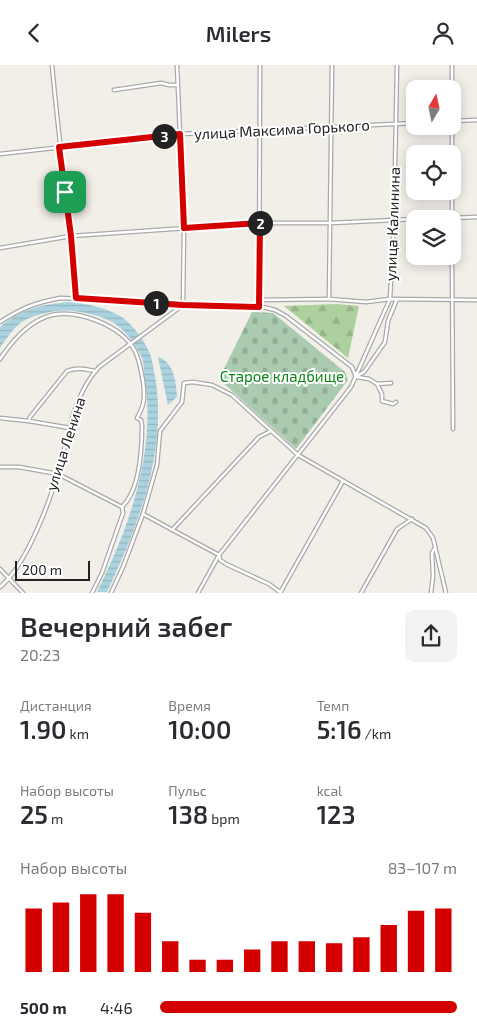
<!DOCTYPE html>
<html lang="ru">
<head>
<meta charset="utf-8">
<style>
	body { margin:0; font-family:"Exo 2",sans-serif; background:#f2f2f3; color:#2b2b33; height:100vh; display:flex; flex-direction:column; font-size:19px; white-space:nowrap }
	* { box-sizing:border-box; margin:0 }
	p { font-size:16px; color:#7c7c81 }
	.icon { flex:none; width:28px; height:28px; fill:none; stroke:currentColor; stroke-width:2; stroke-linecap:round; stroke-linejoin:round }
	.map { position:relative; height:528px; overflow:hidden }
	.drawer { display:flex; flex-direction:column; background:#fff; flex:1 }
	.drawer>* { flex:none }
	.needle { width:32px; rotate:9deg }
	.tools { position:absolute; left:406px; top:15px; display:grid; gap:10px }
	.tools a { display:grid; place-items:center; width:55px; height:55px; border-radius:10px; background:#fff; box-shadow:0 2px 12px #0003; font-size:25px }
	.scale { position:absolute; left:15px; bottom:12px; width:75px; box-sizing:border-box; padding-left:5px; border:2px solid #222; border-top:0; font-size:14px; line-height:18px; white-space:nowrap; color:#222; -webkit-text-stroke:4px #fff; paint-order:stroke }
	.pin { position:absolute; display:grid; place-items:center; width:42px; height:42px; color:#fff; margin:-21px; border-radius:10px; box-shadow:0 2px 8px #0006 }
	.km { position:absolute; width:25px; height:25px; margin:-12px; border-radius:50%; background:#222; color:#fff; font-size:14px; line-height:25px; text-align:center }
	.round { display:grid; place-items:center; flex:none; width:52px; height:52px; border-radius:10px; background:#f2f2f3 }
	.summary { display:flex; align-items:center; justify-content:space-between; height:85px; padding:0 20px }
	h1 { font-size:28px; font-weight:600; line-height:38px }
	.stats { display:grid; grid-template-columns:repeat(3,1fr); gap:8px; height:85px; padding:5px 20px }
	.stats div { display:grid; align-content:center }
	.stats b { font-size:25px; font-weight:600 }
	.stats small { font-size:14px; font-weight:400 }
	.stats p { font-size:14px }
	.chart { height:140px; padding:10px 20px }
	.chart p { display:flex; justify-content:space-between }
	.chart svg { width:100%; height:90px; margin-top:5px; stroke:#d40000; stroke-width:6 }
	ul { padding:0 20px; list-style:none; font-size:16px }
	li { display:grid; grid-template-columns:80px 60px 1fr; align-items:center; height:38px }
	li i { height:12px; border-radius:6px; background:#d40000 }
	header { display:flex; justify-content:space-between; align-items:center; height:65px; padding:0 20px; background:#fff; font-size:22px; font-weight:600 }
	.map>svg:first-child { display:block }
</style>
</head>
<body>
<header><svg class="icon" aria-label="back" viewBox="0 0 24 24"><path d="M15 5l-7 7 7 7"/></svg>Milers<svg class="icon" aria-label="person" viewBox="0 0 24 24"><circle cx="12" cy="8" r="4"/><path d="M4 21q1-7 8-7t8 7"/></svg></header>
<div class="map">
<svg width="477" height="528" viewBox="0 0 477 528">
	<defs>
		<pattern id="forest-firs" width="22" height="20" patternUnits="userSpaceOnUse" patternTransform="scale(1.25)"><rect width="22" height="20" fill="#add19e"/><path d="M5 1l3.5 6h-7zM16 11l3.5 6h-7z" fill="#95b388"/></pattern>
		<pattern id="cemetery-stones" width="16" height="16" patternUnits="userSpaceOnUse" patternTransform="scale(1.25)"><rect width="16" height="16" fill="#aacbaf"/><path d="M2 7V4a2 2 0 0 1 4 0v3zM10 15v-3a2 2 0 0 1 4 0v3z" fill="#92ae96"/></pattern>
		<pattern id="water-rules" width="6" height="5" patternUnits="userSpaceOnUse" patternTransform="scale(1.25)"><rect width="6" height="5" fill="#aad3df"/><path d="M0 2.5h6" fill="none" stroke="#92b5bf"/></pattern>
	</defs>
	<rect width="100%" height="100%" fill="#f2efe9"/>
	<path fill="url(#forest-firs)" d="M337 239 359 241 348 293 284 241Z"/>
	<path fill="url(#cemetery-stones)" d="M252 247 273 248 345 307 348 315 296 384 219 314Z"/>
	<g fill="url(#water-rules)">
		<path d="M69 237C87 239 107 242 123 253 134 261 145 276 150 289 153 296 153 304 155 311 168 386 138 461 107 527H97C129 463 156 388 145 315 144 308 144 299 142 293 136 279 123 262 110 256 99 250 86 248 74 246 58 244 35 249 22 257 13 263 6 274 0 283V262C23 243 39 240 69 237Z"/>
		<path d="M158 292C174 297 176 317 177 332L168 340Z"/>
	</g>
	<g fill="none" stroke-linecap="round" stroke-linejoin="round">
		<defs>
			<g id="minor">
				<path d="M52 0C59 78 70 155 76 233"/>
				<path d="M452 24V0"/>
				<path d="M114 25 161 18 169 20H177"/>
				<path d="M452 56 477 55"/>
				<path d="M452 61V89"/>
				<path d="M0 89 180 69 415 58"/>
				<path d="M452 126V152"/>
				<path d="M426 154 477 152"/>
				<path d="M0 183 71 171 260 158H331L415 154"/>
				<path d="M452 191 453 364"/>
				<path d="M329 234 332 0"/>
				<path d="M259 235 329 234 366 237 390 234 477 235"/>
				<path d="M259 241 260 0"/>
				<path d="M0 257C22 243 34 238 60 233L259 241 275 245 286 251 352 302 356 312"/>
				<path d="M0 294C12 276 30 255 52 250 79 244 122 261 135 286 140 296 141 306 143 316 145 332 145 339 137 353L141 355 142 360C142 383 140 425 122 442L123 448 102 508 92 528"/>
				<path d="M357 311 364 307 385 277 388 256 397 234"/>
				<path d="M357 312 369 314 377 319 391 318"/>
				<path d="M377 319 382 329V336L393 339 396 337"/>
				<path d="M0 353 29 356 70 363"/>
				<path d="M29 356 30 352 67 306C77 302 85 304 95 306"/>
				<path d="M0 402H19L58 409 122 442"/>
				<path d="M143 449 219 490 220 495 226 499 269 519 280 527"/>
				<path d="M172 465 259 372 271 366"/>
				<path d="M0 504 23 528"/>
				<path d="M0 522C27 500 52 432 61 397 69 365 75 328 99 302L183 240 184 163 177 0"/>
				<path d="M111 528 123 502 143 449 157 400 160 366 182 337 184 318 193 317 212 320 232 330 298 390 426 463 433 473 446 528"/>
				<path d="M198 528 219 490 351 322 390 234 394 155 397 0"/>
				<path d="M280 528 343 416"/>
				<path d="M361 528 397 464 412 454"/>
				<path d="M431 528 433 511 432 488 435 483"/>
			</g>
		</defs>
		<use href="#minor" stroke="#a9a9a9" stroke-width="5"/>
		<use href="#minor" stroke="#fff" stroke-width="2.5"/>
	</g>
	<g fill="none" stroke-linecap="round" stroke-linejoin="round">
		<defs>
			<path id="route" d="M180 69 184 163 260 158 259 242 183 240 76 233 71 171 59 82Z"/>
		</defs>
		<use href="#route" stroke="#fff" stroke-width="10"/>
		<use href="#route" stroke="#d40000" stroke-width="6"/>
	</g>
	<g text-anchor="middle" stroke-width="4" stroke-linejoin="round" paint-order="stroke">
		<g font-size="15" fill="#222" stroke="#fff">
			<text transform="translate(282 65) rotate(-3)" y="5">улица Максима Горького</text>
			<text transform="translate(393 159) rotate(-88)" y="5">улица Калинина</text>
			<text transform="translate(66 379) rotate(-72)" y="5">улица Ленина</text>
		</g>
		<g font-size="15" fill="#0c8416" stroke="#fff">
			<text x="282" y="317">Старое кладбище</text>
		</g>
	</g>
</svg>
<div class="tools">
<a><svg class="needle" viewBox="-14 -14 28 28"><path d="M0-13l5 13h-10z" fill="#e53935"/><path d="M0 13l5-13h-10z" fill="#7c7c81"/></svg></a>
<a><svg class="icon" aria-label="locate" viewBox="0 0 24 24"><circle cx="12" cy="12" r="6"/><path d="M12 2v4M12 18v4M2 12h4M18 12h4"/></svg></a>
<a><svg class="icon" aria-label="layers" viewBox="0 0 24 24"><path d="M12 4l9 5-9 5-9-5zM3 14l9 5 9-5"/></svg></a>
</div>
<div class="scale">200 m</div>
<div class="pin" style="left:65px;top:127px;background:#1e9e55"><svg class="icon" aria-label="arrive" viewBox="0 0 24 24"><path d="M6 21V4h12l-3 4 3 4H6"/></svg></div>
<b class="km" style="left:156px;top:238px">1</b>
<b class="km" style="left:260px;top:158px">2</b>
<b class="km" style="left:164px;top:71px">3</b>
</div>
<section class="drawer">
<div class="summary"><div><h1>Вечерний забег</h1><p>20:23</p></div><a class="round"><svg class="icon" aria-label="share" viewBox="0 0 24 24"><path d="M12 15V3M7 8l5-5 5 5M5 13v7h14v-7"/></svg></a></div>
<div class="stats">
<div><p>Дистанция</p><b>1.90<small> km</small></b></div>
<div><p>Время</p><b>10:00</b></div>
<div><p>Темп</p><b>5:16<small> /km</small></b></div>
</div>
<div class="stats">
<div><p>Набор высоты</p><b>25<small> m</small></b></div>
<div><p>Пульс</p><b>138<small> bpm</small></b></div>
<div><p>kcal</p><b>123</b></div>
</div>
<div class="chart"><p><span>Набор высоты</span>83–107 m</p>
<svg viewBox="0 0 160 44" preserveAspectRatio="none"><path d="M5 44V13M15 44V10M25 44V6M35 44V6M45 44V15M55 44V29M65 44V38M75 44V38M85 44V33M95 44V29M105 44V29M115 44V30M125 44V27M135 44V21M145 44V14M155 44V13"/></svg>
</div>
<ul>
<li><b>500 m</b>4:46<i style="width:100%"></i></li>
</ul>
</section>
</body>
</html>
